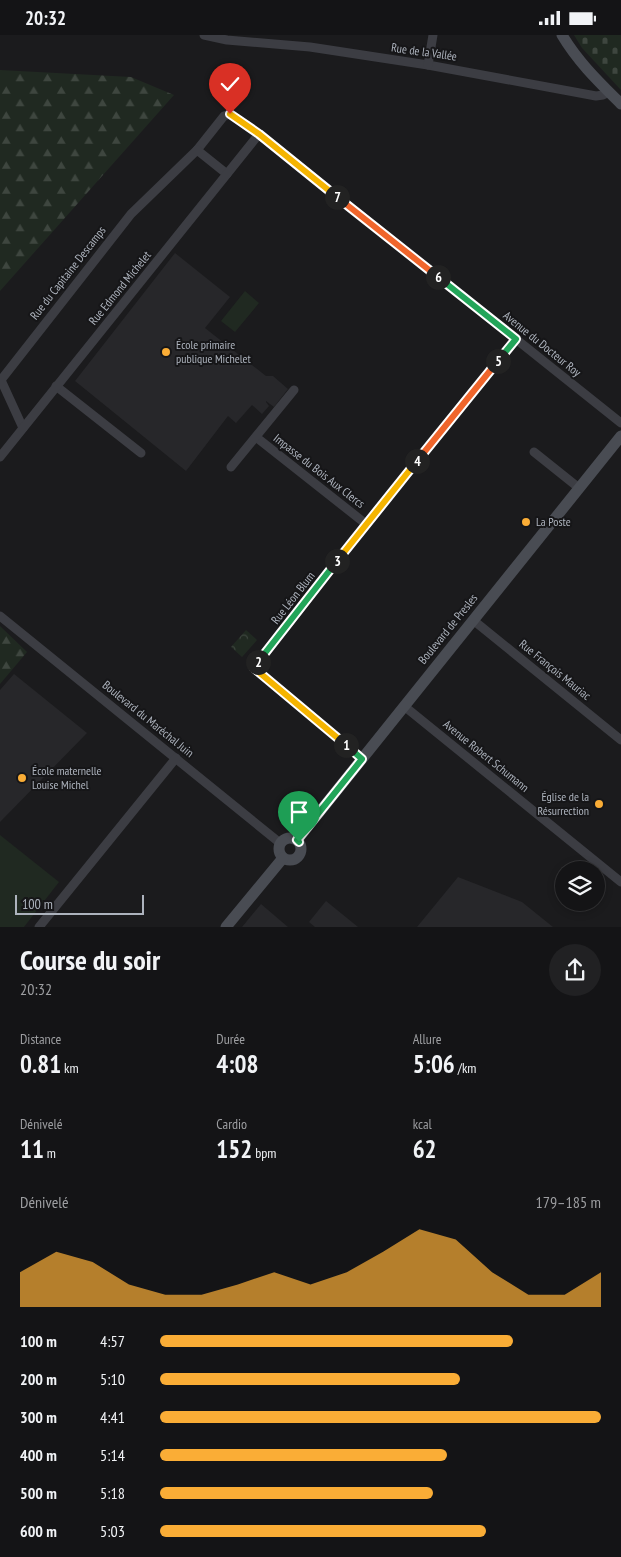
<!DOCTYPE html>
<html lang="fr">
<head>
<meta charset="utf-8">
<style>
	body { margin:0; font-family:"PT Sans Narrow",sans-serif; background:#212123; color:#f1f3f6; height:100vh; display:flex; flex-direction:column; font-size:19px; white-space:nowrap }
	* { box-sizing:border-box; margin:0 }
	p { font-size:16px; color:#9d9ea1 }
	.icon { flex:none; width:28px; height:28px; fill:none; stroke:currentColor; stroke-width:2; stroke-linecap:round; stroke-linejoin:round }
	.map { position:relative; height:892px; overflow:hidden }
	.drawer { display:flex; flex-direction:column; background:#141416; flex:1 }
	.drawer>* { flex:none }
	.buttons { position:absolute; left:555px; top:826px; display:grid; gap:10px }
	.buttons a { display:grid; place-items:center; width:50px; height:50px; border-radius:50%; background:#141416; box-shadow:0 2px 8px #0003,0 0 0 1px #333335; font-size:25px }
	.scale { position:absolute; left:15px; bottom:12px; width:129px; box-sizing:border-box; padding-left:5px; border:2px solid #adb3bd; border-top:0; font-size:14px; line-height:18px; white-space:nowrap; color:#adb3bd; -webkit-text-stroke:4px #161618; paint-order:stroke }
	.pin { position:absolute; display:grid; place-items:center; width:42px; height:42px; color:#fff; margin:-51px -21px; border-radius:50% 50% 50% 0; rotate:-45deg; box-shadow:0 0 5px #0007 }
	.pin .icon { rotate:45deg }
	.km { position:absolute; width:25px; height:25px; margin:-12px; border-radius:50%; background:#222; color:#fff; font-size:14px; line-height:25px; text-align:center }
	.round { display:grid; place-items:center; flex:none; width:52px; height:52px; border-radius:26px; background:#212123 }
	.summary { display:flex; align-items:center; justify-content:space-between; height:85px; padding:0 20px }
	h1 { font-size:28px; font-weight:800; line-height:38px }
	.figures { display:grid; grid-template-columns:repeat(3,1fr); gap:8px; height:85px; padding:5px 20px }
	.figures div { display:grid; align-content:center }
	.figures b { font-size:25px; font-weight:800 }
	.figures small { font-size:14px; font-weight:400 }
	.figures p { font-size:14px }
	.chart { height:140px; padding:10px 20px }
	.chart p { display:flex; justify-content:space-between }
	.chart svg { width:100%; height:90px; margin-top:5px; fill:#faad36; opacity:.7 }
	ul { padding:0 20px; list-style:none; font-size:16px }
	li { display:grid; grid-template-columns:80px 60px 1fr; align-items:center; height:38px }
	li i { height:12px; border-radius:6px; background:#faad36 }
	.status { display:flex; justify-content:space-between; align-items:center; height:35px; padding:0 25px; background:#141416; direction:ltr }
	.status svg { height:14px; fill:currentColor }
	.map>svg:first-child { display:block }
</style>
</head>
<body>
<div class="status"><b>20:32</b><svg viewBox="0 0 49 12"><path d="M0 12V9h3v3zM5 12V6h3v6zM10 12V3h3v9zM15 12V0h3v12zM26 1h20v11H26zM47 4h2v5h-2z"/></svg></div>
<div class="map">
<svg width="621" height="892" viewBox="0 0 621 892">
	<defs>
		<pattern id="forest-firs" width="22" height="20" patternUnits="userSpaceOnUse" patternTransform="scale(1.25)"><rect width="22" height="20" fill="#202921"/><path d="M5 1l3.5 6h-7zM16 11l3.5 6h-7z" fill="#3e463f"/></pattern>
		<pattern id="cemetery-stones" width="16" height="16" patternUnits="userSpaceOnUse" patternTransform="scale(1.25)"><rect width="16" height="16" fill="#202921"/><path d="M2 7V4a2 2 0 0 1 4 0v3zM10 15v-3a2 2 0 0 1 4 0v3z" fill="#3e463f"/></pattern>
		<pattern id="park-crowns" width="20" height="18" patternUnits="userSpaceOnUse" patternTransform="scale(1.25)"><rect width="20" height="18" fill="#202921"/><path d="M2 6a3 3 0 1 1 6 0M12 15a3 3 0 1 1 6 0" fill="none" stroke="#3e463f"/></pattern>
	</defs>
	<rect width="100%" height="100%" fill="#1b1b1d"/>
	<g fill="#27272a">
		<path d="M175 218 230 262 205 293 266 341H273L288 354 274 372 266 366V367L269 371 262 379 252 370 236 388 228 381 186 436 75 346Z"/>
		<path d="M14 639 87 698 0 787V655Z"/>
		<path d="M458 842 522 867 553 892H417Z"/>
		<path d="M326 866 358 892H315L309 887Z"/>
		<path d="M261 869 288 892H242Z"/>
	</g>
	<g fill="url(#forest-firs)">
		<path d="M0 35 131 42 174 60 0 256Z"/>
		<path d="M0 591 27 617 0 649Z"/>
	</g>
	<path fill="url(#cemetery-stones)" d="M574 0H621V55L582 13Z"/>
	<path fill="url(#park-crowns)" d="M246 595 257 605 242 622 231 612Z"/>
	<g fill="#202921">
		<path d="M245 256 259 268 235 297 221 286Z"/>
		<path d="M0 800 59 847 24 892H0Z"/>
	</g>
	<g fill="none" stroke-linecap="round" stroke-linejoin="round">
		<g stroke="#3c3d43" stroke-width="9">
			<path d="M204 0 227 5 310 12 428 30 596 61 603 60 609 57"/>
			<path d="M428 30 433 0"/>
			<path d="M197 115 224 81 230 79 265 104 621 388"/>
			<path d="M56 351 141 418"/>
			<path d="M23 393 1 345 131 179 197 115 227 139"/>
			<path d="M256 402 366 489"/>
			<path d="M534 417 579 453"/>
			<path d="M0 422 259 99"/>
			<path d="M231 432 294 355"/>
			<path d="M0 581 280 808"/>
			<path d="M473 585 621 705"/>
			<path d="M404 671 621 847"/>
			<path d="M362 723 254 633 356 502 516 304"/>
			<path d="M39 892 176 723"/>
		</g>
		<g stroke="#494c53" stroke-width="11">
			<path d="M562 0C578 27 599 47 621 69"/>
			<circle cx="290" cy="814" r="11"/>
			<path d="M297 805 621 401"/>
			<path d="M226 892 283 823"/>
		</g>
	</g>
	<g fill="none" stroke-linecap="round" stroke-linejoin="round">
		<defs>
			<path id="split-1" d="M299 807 297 805 362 724 346 710"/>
			<path id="split-2" d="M258 627 254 633 346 710"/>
			<path id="split-3" d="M258 627 337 526"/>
			<path id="split-4" d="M337 526 417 426"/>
			<path id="split-5" d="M417 426 498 326"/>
			<path id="split-6" d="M438 242 516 304 498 326"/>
			<path id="split-7" d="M337 162 438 242"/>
			<path id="split-8" d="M230 79 259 99 337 162"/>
		</defs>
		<use href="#split-1" stroke="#fff" stroke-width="10"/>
		<use href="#split-2" stroke="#fff" stroke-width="10"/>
		<use href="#split-3" stroke="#fff" stroke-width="10"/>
		<use href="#split-4" stroke="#fff" stroke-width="10"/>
		<use href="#split-5" stroke="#fff" stroke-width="10"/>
		<use href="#split-6" stroke="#fff" stroke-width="10"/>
		<use href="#split-7" stroke="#fff" stroke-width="10"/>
		<use href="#split-8" stroke="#fff" stroke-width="10"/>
		<use href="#split-1" stroke="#22a559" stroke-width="6"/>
		<use href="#split-2" stroke="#f5b400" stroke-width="6"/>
		<use href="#split-3" stroke="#22a559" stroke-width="6"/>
		<use href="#split-4" stroke="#f5b400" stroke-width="6"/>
		<use href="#split-5" stroke="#f0652b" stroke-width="6"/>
		<use href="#split-6" stroke="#22a559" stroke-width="6"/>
		<use href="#split-7" stroke="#f0652b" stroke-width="6"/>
		<use href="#split-8" stroke="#f5b400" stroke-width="6"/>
	</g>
	<g fill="#faad36" stroke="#161618" stroke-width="2">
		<circle cx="166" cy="317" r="5"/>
		<circle cx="526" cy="487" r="5"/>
		<circle cx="22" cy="743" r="5"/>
		<circle cx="599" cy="769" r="5"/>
	</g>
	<g text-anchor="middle" stroke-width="4" stroke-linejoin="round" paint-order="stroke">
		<g font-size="12" fill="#adb3bd" stroke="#161618">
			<text transform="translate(424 17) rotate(8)" y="4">Rue de la Vallée</text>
			<text transform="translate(68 238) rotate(-52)" y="4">Rue du Capitaine Descamps</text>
			<text transform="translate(120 253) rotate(-51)" y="4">Rue Edmond Michelet</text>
			<text transform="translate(542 309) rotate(39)" y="4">Avenue du Docteur Roy</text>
			<text transform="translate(319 436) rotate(38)" y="4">Impasse du Bois Aux Clercs</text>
			<text transform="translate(293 563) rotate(-52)" y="4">Rue Léon Blum</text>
			<text transform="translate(448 594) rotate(-51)" y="4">Boulevard de Presles</text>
			<text transform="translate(555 635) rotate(39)" y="4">Rue François Mauriac</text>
			<text transform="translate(148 684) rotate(39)" y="4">Boulevard du Maréchal Juin</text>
			<text transform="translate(486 721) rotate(39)" y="4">Avenue Robert Schumann</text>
		</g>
		<g font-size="12" fill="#adb3bd" stroke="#161618" text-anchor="start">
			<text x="176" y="314">École primaire<tspan x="176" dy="14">publique Michelet</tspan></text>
			<text x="536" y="491">La Poste</text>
			<text x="32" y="740">École maternelle<tspan x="32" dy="14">Louise Michel</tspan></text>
			<text x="589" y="766" text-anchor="end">Église de la<tspan x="589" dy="14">Résurrection</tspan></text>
		</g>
	</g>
</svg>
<div class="buttons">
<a><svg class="icon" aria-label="layers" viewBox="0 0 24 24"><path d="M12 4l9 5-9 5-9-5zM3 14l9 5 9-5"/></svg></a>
</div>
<div class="scale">100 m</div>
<div class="pin" style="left:299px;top:807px;background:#1e9e55"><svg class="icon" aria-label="arrive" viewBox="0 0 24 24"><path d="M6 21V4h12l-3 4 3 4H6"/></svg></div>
<div class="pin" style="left:230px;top:79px;background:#d93025"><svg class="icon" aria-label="check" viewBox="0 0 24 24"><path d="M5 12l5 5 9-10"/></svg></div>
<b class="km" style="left:346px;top:710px">1</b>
<b class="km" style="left:258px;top:627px">2</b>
<b class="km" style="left:337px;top:526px">3</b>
<b class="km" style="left:417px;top:426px">4</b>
<b class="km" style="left:498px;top:326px">5</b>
<b class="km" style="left:438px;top:242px">6</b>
<b class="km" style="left:337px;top:162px">7</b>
</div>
<section class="drawer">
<div class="summary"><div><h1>Course du soir</h1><p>20:32</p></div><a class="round"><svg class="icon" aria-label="share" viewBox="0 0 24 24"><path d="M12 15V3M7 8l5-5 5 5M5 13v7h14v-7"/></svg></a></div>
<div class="figures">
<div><p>Distance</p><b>0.81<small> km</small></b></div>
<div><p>Durée</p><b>4:08</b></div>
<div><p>Allure</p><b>5:06<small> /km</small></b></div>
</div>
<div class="figures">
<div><p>Dénivelé</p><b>11<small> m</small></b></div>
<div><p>Cardio</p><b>152<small> bpm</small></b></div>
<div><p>kcal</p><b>62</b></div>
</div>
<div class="chart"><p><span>Dénivelé</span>179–185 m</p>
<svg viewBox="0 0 160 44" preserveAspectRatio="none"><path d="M0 44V27L10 17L20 22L30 33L40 38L50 38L60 33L70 27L80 33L90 27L100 17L110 6L120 11L130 27L140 38L150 38L160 27V44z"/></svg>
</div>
<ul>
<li><b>100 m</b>4:57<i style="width:80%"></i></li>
<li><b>200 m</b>5:10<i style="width:68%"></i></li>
<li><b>300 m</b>4:41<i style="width:100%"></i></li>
<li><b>400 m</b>5:14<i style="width:65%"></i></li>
<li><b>500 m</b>5:18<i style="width:62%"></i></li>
<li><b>600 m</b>5:03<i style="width:74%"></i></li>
</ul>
</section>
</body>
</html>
